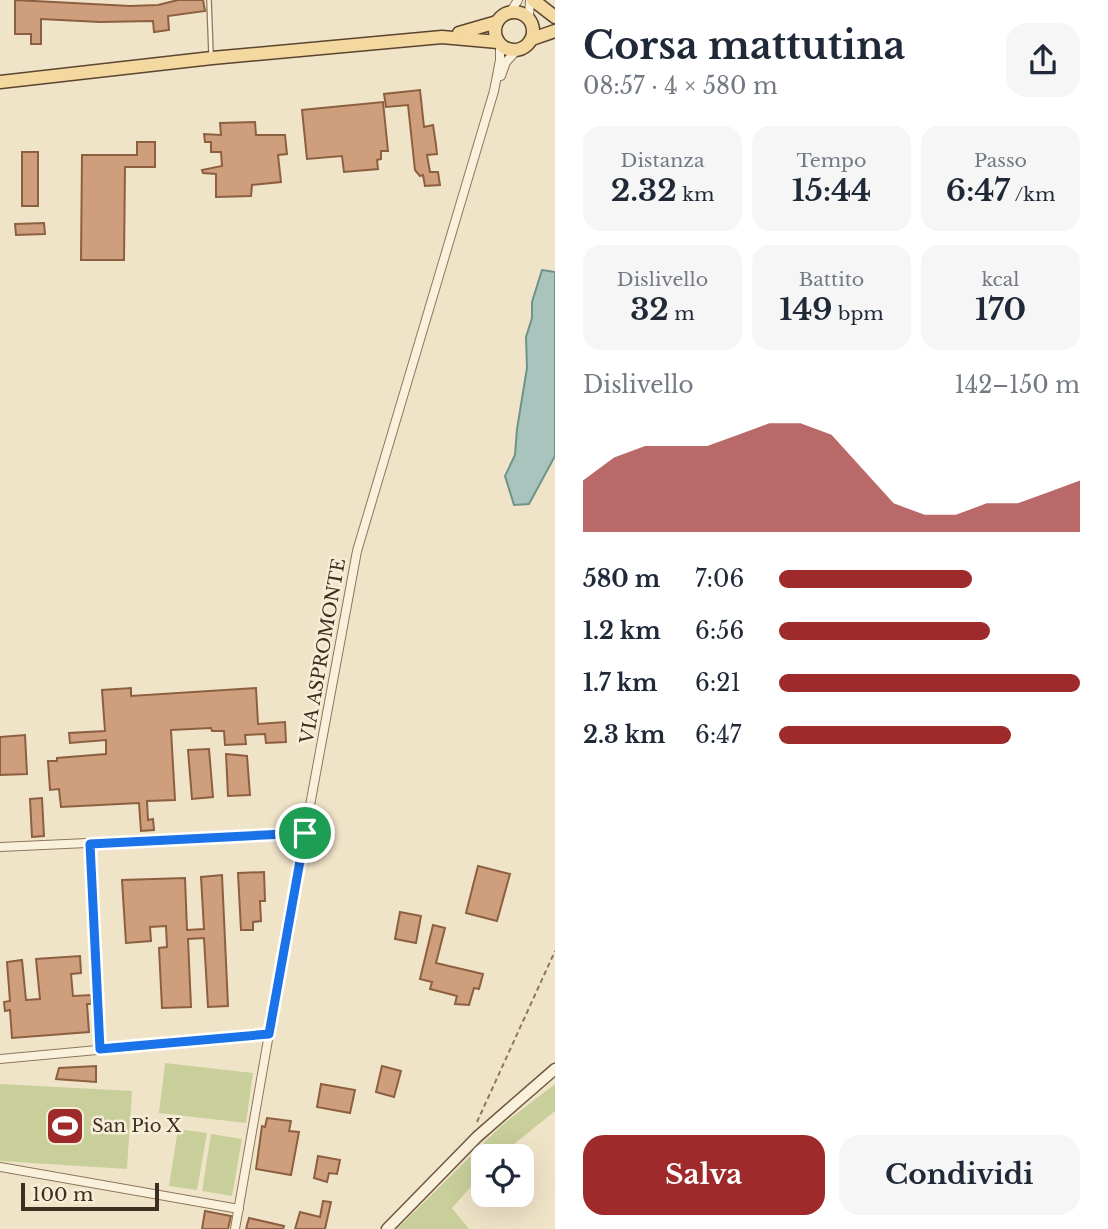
<!DOCTYPE html>
<html lang="it">
<head>
<meta charset="utf-8">
<style>
	body { margin:0; font-family:"Libre Baskerville",serif; background:#f6f6f7; color:#1f2937; height:100vh; display:flex; flex-direction:column; font-size:26px; white-space:nowrap }
	* { box-sizing:border-box; margin:0 }
	p { font-size:23px; color:#747a83 }
	.icon { flex:none; width:38px; height:38px; fill:none; stroke:currentColor; stroke-width:2; stroke-linecap:round; stroke-linejoin:round }
	.map { position:relative; flex:1; overflow:hidden }
	.sheet { display:flex; flex-direction:column; background:#fff; width:553px }
	.sheet>* { flex:none }
	.buttons { position:absolute; left:471px; top:1144px; display:grid; gap:14px }
	.buttons a { display:grid; place-items:center; width:63px; height:63px; border-radius:14px; background:#fff; box-shadow:0 7px 28px #0002; font-size:35px }
	.scale { position:absolute; left:21px; bottom:18px; width:138px; box-sizing:border-box; padding-left:7px; border:4px solid #3d2e20; border-top:0; font-size:19px; line-height:24px; white-space:nowrap; color:#3d2e20; -webkit-text-stroke:5px #f7eed8; paint-order:stroke }
	.pin { position:absolute; display:grid; place-items:center; width:60px; height:60px; color:#fff; margin:-30px; border:4px solid #fff; border-radius:50%; box-shadow:0 2px 7px #0007 }
	.round { display:grid; place-items:center; flex:none; width:74px; height:74px; border-radius:21px; background:#f6f6f7 }
	.summary { display:flex; align-items:center; justify-content:space-between; height:119px; padding:0 28px }
	h1 { font-size:38px; font-weight:700; line-height:52px }
	.figures { display:grid; grid-template-columns:repeat(3,1fr); gap:10px; height:119px; padding:7px 28px }
	.figures div { display:grid; align-content:center; border-radius:18px; background:#f6f6f7; text-align:center }
	.figures b { font-size:30px; font-weight:700 }
	.figures small { font-size:19px; font-weight:400 }
	.figures p { font-size:19px }
	.chart { height:196px; padding:14px 28px }
	.chart p { display:flex; justify-content:space-between }
	.chart svg { width:100%; height:126px; margin-top:7px; fill:#9e2a2b; opacity:.7 }
	.button { display:flex; gap:14px; margin-top:auto; padding:14px 28px }
	.button a { flex:1; height:80px; border-radius:21px; background:#9e2a2b; color:#fff; font-size:28px; font-weight:700; line-height:80px; text-align:center }
	.button a+a { background:#f6f6f7; color:#1f2937 }
	ul { padding:0 28px; list-style:none; font-size:23px }
	li { display:grid; grid-template-columns:112px 84px 1fr; align-items:center; height:52px }
	li i { height:18px; border-radius:9px; background:#9e2a2b }
	main { display:flex; flex:1; min-height:0 }
	.map>svg:first-child { display:block }
</style>
</head>
<body>
<main>
<div class="map">
<svg width="555" height="1229" viewBox="0 0 555 1229">
	<rect width="100%" height="100%" fill="#f0e4c8"/>
	<g fill="#c9cf9b">
		<path d="M165 1063 253 1073 246 1123 159 1113Z"/>
		<path d="M0 1084 132 1091 127 1169 0 1161Z"/>
		<path d="M555 1084V1111L498 1157H483V1173L452 1208 469 1229H397L502 1125Z"/>
		<path d="M178 1129 207 1133 197 1190 169 1186Z"/>
		<path d="M211 1134 242 1139 232 1196 202 1191Z"/>
	</g>
	<path fill="#a9c4bc" stroke="#6f938a" stroke-width="2" d="M542 270 555 272V456L529 504 514 505 505 476 515 455 517 429 527 368 526 337 532 318V302Z"/>
	<g fill="#cf9f7d" stroke="#8d5f41" stroke-width="2">
		<path d="M15 0 130 6 158 5 178 0H203L205 11 168 16 169 30 154 32 153 21 100 22 41 19V44H31V34H15Z"/>
		<path d="M420 90 424 127 433 125 436 145 437 154 427 155 430 172H438L440 185 425 186 423 175 420 176 415 170 408 105 386 107 384 94Z"/>
		<path d="M383 102 388 151H381V159L377 160 378 169 344 172 342 156 307 159 302 110Z"/>
		<path d="M255 122 256 135H285L287 154 278 155 281 182 252 185 251 196 216 197V174L203 173 202 170 222 166 221 152H211V142H205L204 134 221 135 220 123Z"/>
		<path d="M137 142H155V167H125L124 260H81L82 155H137Z"/>
		<rect x="22" y="152" width="16" height="54"/>
		<path d="M44 223 45 234 16 235 15 224Z"/>
		<path d="M131 688V696L256 688 258 724 285 722 286 742 266 743 265 734 245 735 246 744 225 745 224 731H212L211 728 171 730 175 800 147 801 148 820 153 819 154 830 141 831 139 803 61 807 59 789 50 790 48 761H57V758L106 754V740L70 743 69 733 105 731 102 690Z"/>
		<path d="M25 735 27 774 0 775V737Z"/>
		<path d="M209 749 213 797 192 799 188 750Z"/>
		<path d="M226 754 247 756 250 795 228 796Z"/>
		<path d="M42 798 44 836 32 837 30 799Z"/>
		<path d="M478 866 510 874 497 921 466 913Z"/>
		<path d="M264 872 265 901H260L261 921 253 922V930H241L238 873Z"/>
		<path d="M222 875 228 1006 208 1007 204 938 188 939 191 1007 162 1008 159 948 167 947 166 926 150 927 151 941 126 943 122 880 185 878 187 930 204 929 201 877Z"/>
		<path d="M400 912 421 916 416 943 395 939Z"/>
		<path d="M433 925 445 928 436 963 483 974 479 989 474 988 469 1005 455 1004 457 996 430 989 432 982 420 979Z"/>
		<path d="M80 956 81 973 71 974 73 996 91 995V1004H87L89 1032 12 1038 10 1010 5 1011 4 1002 10 1001 7 962 22 960 26 1000 40 999 36 959Z"/>
		<path d="M96 1066V1082L56 1079 59 1068Z"/>
		<path d="M382 1066 401 1071 394 1097 376 1092Z"/>
		<path d="M321 1084 355 1090 350 1113 317 1107Z"/>
		<path d="M267 1118 291 1121 289 1131 299 1132 291 1175 256 1169 262 1126 265 1127Z"/>
		<path d="M318 1156 340 1160 337 1174 329 1173 327 1182 314 1178Z"/>
		<path d="M323 1201 331 1202 325 1229H295L300 1212 320 1217Z"/>
		<path d="M205 1211 231 1216 228 1229H202Z"/>
		<path d="M249 1218 284 1226 283 1229H246Z"/>
	</g>
	<g fill="none" stroke-linecap="round" stroke-linejoin="round">
		<defs>
			<path id="service" d="M209 0 211 54"/>
			<g id="minor">
				<path d="M511 11 518 0"/>
				<path d="M529 17 530 0"/>
				<path d="M501 76 506 62 517 50"/>
				<path d="M90 844 100 1049"/>
				<path d="M0 847 305 833"/>
				<path d="M0 1059 269 1034"/>
				<path d="M0 1167 239 1209"/>
				<path d="M235 1229 289 919 357 551 494 91 500 60V44"/>
			</g>
			<path id="secondary" d="M387 1229 477 1137 555 1069"/>
			<g id="primary">
				<path d="M533 0 555 17"/>
				<circle cx="514" cy="31" r="19"/>
				<path d="M459 33 497 22"/>
				<path d="M532 39 555 31"/>
				<path d="M0 82 212 58 442 37 498 42"/>
			</g>
		</defs>
		<use href="#service" stroke="#8d765c" stroke-width="6"/>
		<use href="#minor" stroke="#8d765c" stroke-width="10"/>
		<use href="#secondary" stroke="#6f573f" stroke-width="13"/>
		<use href="#primary" stroke="#5b4430" stroke-width="15"/>
		<path stroke="#8d765c" stroke-width="2" stroke-dasharray="5 3.5" stroke-linecap="butt" d="M477 1122 555 951"/>
		<use href="#service" stroke="#faf1dc" stroke-width="3.5"/>
		<use href="#minor" stroke="#faf1dc" stroke-width="8"/>
		<use href="#secondary" stroke="#faf1dc" stroke-width="10"/>
		<use href="#primary" stroke="#f3d9a0" stroke-width="12"/>
	</g>
	<g fill="none" stroke-linecap="round" stroke-linejoin="round">
		<defs>
			<path id="route" d="M305 833 269 1034 100 1049 90 844Z"/>
		</defs>
		<use href="#route" stroke="#fff" stroke-width="14"/>
		<use href="#route" stroke="#1a73e8" stroke-width="9"/>
	</g>
	<defs>
		<symbol id="stadium-square" viewBox="-11 -11 22 22"><rect x="-9" y="-9" width="18" height="18" rx="4" fill="#9e2a2b" stroke="#f7eed8"/><path d="M0-5a6.5 5 0 1 0 0 10a6.5 5 0 1 0 0-10ZM-3.5-1.8h7v3.6h-7Z" fill="#fff"/></symbol>
	</defs>
	<g fill-rule="evenodd">
		<use href="#stadium-square" x="43" y="1104" width="44" height="44"/>
	</g>
	<g text-anchor="middle" stroke-width="5" stroke-linejoin="round" paint-order="stroke">
		<g font-size="18" fill="#3d2e20" stroke="#f7eed8">
			<text transform="translate(323 651) rotate(-80)" y="6">VIA ASPROMONTE</text>
		</g>
		<g font-size="18" fill="#3d2e20" stroke="#f7eed8" text-anchor="start">
			<text x="92" y="1132">San Pio X</text>
		</g>
	</g>
</svg>
<div class="buttons">
<a><svg class="icon" aria-label="locate" viewBox="0 0 24 24"><circle cx="12" cy="12" r="6"/><path d="M12 2v4M12 18v4M2 12h4M18 12h4"/></svg></a>
</div>
<div class="scale">100 m</div>
<div class="pin" style="left:305px;top:833px;background:#1e9e55"><svg class="icon" aria-label="arrive" viewBox="0 0 24 24"><path d="M6 21V4h12l-3 4 3 4H6"/></svg></div>
</div>
<section class="sheet">
<div class="summary"><div><h1>Corsa mattutina</h1><p>08:57 · 4 × 580 m</p></div><a class="round"><svg class="icon" aria-label="share" viewBox="0 0 24 24"><path d="M12 15V3M7 8l5-5 5 5M5 13v7h14v-7"/></svg></a></div>
<div class="figures">
<div><p>Distanza</p><b>2.32<small> km</small></b></div>
<div><p>Tempo</p><b>15:44</b></div>
<div><p>Passo</p><b>6:47<small> /km</small></b></div>
</div>
<div class="figures">
<div><p>Dislivello</p><b>32<small> m</small></b></div>
<div><p>Battito</p><b>149<small> bpm</small></b></div>
<div><p>kcal</p><b>170</b></div>
</div>
<div class="chart"><p><span>Dislivello</span>142–150 m</p>
<svg viewBox="0 0 160 44" preserveAspectRatio="none"><path d="M0 44V26L10 18L20 14L30 14L40 14L50 10L60 6L70 6L80 10L90 22L100 34L110 38L120 38L130 34L140 34L150 30L160 26V44z"/></svg>
</div>
<ul>
<li><b>580 m</b>7:06<i style="width:64%"></i></li>
<li><b>1.2 km</b>6:56<i style="width:70%"></i></li>
<li><b>1.7 km</b>6:21<i style="width:100%"></i></li>
<li><b>2.3 km</b>6:47<i style="width:77%"></i></li>
</ul>
<div class="button"><a>Salva</a><a>Condividi</a></div>
</section>
</main>
</body>
</html>
